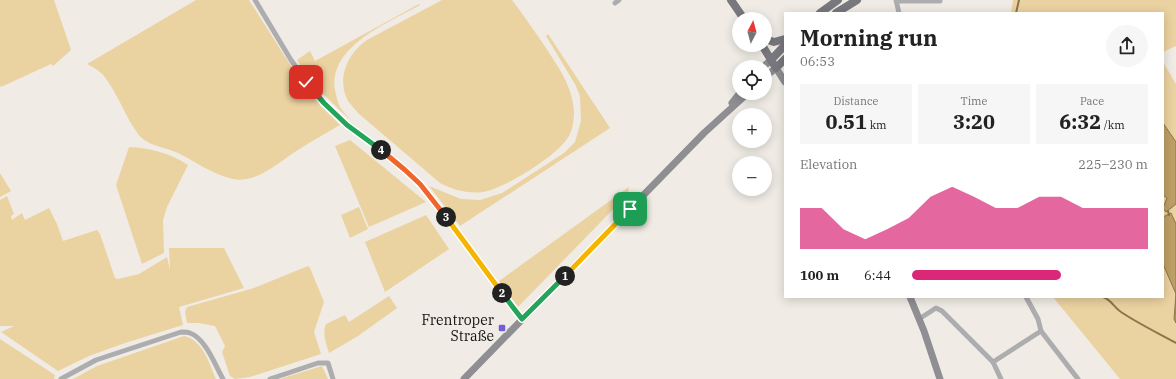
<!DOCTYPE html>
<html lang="en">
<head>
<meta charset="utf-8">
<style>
	body { margin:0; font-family:"IBM Plex Serif",serif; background:#f6f6f6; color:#222; height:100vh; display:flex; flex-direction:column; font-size:15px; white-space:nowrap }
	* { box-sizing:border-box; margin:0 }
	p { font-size:13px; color:#767676 }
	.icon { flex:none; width:22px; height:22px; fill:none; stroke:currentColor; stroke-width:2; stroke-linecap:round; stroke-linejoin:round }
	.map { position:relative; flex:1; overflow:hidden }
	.drawer { position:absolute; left:784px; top:12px; width:380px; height:286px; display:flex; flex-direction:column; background:#fff; border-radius:0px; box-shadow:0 2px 10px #0003 }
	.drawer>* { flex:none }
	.needle { width:26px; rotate:6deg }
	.tools { position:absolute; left:732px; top:12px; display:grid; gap:8px }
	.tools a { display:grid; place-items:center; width:40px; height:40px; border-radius:50%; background:#fff; box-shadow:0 2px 10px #0003; font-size:20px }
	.pin { position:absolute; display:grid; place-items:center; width:34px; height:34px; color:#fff; margin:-17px; border-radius:8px; box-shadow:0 2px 6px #0006 }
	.km { position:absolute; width:20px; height:20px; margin:-10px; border-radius:50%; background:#222; color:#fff; font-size:11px; line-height:20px; text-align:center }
	.round { display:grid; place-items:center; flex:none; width:42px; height:42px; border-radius:21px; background:#f6f6f6 }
	.overview { display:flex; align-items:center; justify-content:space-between; height:68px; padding:0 16px }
	h1 { font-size:22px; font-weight:800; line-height:30px }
	.metrics { display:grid; grid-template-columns:repeat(3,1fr); gap:6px; height:68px; padding:4px 16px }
	.metrics div { display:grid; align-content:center; border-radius:0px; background:#f6f6f6; text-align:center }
	.metrics b { font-size:20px; font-weight:800 }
	.metrics small { font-size:11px; font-weight:400 }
	.metrics p { font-size:11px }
	.chart { height:112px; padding:8px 16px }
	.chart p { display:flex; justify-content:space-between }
	.chart svg { width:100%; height:72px; margin-top:4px; fill:#db2777; opacity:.7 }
	ul { padding:0 16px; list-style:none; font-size:13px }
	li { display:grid; grid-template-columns:64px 48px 1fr; align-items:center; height:30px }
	li i { height:10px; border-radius:5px; background:#db2777 }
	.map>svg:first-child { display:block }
</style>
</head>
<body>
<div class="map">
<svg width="1176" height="379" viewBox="0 0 1176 379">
	<rect width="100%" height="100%" fill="#f0ece5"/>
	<g fill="#ebd2a1">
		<path d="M0 0H54L71 50 53 66 51 64 1 87 0 85Z"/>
		<path d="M196 0H249L303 85 320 105 340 125C327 133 313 140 301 148 281 160 258 184 233 179 214 175 196 162 178 153 165 147 147 146 138 134 125 116 118 94 104 76 100 71 93 67 87 64Z"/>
		<path d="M442 0H512C523 14 532 28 542 42 555 62 572 84 574 110 574 120 573 131 567 139 556 156 504 189 483 192 468 194 453 190 440 183L358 113C355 109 351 105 348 101 336 78 348 53 367 40Z"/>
		<path d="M1013 0H1176V46L1163 52V13H1011Z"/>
		<path d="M419 4 420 5C388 23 324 48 336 94 337 100 339 107 343 111 345 114 349 117 351 120 330 102 312 83 297 60L310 51 315 61Z"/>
		<path d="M548 34 610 128 460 226 429 186 461 199 480 200 502 193 564 153 575 142 581 121 580 96 575 84 546 36Z"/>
		<path d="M1163 62 1176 84V379H1120L1053 297H1163Z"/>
		<path d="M350 140 426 202 369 227 335 146Z"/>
		<path d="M129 147C150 148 170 153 188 165L167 207 163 220 164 253 142 264 116 185Z"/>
		<path d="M0 173 11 191 0 197Z"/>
		<path d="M629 187 628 194 518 307 499 281Z"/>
		<path d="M7 196 14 214 11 216 12 220 22 213 25 220 49 208 57 224 63 241 97 230 100 234 115 278 118 279 139 274 167 257 170 270 169 248H224L244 288 179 307 183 325 125 343 89 356 58 371 1 332 14 326H0V200Z"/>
		<path d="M359 207 368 229 350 238 341 215Z"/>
		<path d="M426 215 449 249 385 292 365 242Z"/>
		<path d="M308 266 310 268 324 302 314 332 321 354 250 377 235 379 230 376 222 352 225 346 215 326 199 323H187L185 312 187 307 254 288Z"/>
		<path d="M389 296 397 308 358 336 329 353C326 343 322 334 326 324L345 315 349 322Z"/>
		<path d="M184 336C203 340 209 363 216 379H73L97 366Z"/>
		<path d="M0 339 55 375 54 379H0Z"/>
		<path d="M322 366 328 379H281L283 378Z"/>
	</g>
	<g fill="#bea066" stroke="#8b764c">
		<path d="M1163 123 1176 142V204L1166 212 1163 208 1167 198 1163 195Z"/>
		<path d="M1171 213 1176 224V323L1174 319 1176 294 1163 264V217Z"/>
	</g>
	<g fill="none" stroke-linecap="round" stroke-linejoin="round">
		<g stroke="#8b764c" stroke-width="2">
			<path d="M1016 13 1019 0"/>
			<path d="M1168 211 1169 215"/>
			<path d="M1103 297C1113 301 1113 307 1121 312 1139 324 1158 333 1176 343"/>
		</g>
		<g stroke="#adadb0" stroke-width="5">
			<path d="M255 0 291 60 306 82 324 103 347 125 390 158 420 184 522 319"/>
			<path d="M896 0 899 13"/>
			<path d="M897 1H940"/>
			<path d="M615 3 619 0"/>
			<path d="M919 319 936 308 942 311 993 362 1001 379"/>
			<path d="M1041 331 1078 379"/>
			<path d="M993 362 1041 331 1038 319 1026 297"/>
			<path d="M61 379 96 360 181 332C184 332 188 332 190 333 206 339 215 365 223 379"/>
			<path d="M270 379 318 363H328L333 379"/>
		</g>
		<g stroke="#8e8e93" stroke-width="7">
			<path d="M763 67 771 60"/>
			<path d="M765 77 776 68 785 82"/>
			<path d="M732 103 740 93"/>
			<path d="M910 297 924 331 940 379"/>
			<path d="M464 379 704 133 748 93"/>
		</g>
		<g stroke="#78787e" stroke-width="8">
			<path d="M731 0 744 19"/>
			<path d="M820 13 838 0"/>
			<path d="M836 13 857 0"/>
			<path d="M765 39 774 42 785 39"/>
			<path d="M762 45 776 68 785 59"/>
			<path d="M771 60 785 45"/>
		</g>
	</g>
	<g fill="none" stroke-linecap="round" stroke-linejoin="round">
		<defs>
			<path id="split-1" d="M565 276 630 209"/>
			<path id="split-2" d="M502 293 522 319 565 276"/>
			<path id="split-3" d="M446 217 502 293"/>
			<path id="split-4" d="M381 150 405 170 420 184 446 217"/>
			<path id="split-5" d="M306 82 324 103 347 125 381 150"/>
		</defs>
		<use href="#split-1" stroke="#fff" stroke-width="8"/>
		<use href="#split-2" stroke="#fff" stroke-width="8"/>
		<use href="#split-3" stroke="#fff" stroke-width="8"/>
		<use href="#split-4" stroke="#fff" stroke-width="8"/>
		<use href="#split-5" stroke="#fff" stroke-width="8"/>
		<use href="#split-1" stroke="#f5b400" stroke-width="5"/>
		<use href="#split-2" stroke="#22a559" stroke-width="5"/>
		<use href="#split-3" stroke="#f5b400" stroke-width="5"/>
		<use href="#split-4" stroke="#f0652b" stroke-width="5"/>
		<use href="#split-5" stroke="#22a559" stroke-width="5"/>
	</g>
	<rect fill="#745dd8" stroke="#f0ece5" stroke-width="1.5" x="498" y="324" width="8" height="8" rx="2"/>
	<g text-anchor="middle" stroke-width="4" stroke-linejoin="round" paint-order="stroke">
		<g font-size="14" fill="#141311" stroke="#f0ece5" text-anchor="end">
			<text x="494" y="325">Frentroper<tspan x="494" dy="16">Straße</tspan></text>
		</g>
	</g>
</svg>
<div class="tools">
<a><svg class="needle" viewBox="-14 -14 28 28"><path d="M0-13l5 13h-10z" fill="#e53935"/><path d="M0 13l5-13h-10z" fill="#767676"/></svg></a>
<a><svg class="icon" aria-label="locate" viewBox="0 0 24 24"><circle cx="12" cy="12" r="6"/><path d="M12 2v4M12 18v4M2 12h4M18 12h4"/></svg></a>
<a>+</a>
<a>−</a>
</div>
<div class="pin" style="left:630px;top:209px;background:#1e9e55"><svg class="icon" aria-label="arrive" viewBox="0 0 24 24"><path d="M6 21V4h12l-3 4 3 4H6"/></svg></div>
<div class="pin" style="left:306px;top:82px;background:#d93025"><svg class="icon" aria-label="check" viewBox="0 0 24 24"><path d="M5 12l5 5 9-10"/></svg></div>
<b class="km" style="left:565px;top:276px">1</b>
<b class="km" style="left:502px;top:293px">2</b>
<b class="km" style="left:446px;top:217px">3</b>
<b class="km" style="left:381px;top:150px">4</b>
<section class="drawer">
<div class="overview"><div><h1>Morning run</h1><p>06:53</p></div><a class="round"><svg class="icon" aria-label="share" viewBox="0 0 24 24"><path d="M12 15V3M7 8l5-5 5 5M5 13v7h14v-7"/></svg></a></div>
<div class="metrics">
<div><p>Distance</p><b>0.51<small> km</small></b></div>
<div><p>Time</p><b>3:20</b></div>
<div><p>Pace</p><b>6:32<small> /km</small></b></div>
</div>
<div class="chart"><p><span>Elevation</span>225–230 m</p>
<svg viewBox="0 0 160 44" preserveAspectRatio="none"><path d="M0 44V19L10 19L20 32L30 38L40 32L50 25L60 12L70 6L80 12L90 19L100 19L110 12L120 12L130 19L140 19L150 19L160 19V44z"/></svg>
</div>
<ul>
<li><b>100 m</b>6:44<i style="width:63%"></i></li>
</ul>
</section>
</div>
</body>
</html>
